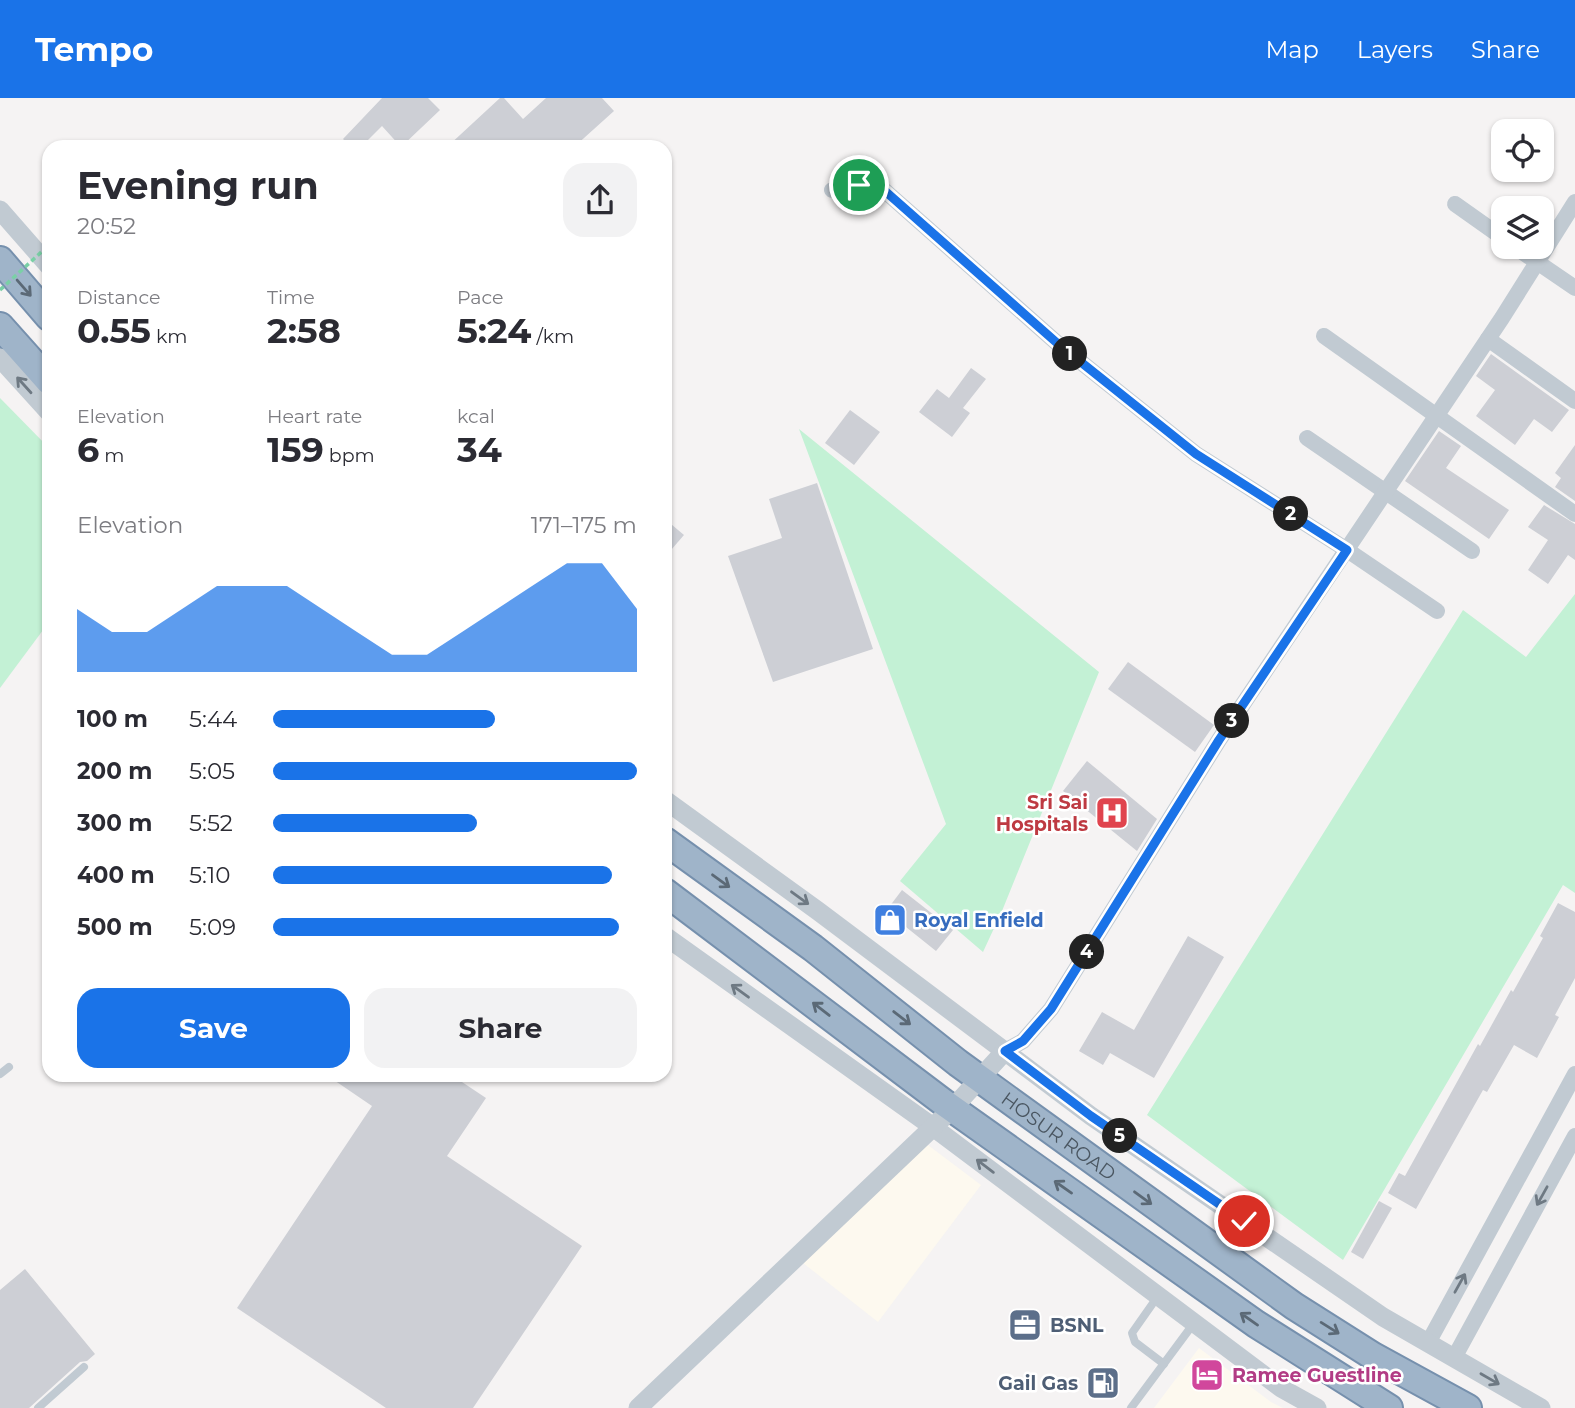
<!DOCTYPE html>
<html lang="en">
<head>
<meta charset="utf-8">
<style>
	body { margin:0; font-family:Montserrat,sans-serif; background:#f2f2f3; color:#2b2b33; height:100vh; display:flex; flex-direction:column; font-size:26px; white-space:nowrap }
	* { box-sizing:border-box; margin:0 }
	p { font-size:23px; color:#7c7c81 }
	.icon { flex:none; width:38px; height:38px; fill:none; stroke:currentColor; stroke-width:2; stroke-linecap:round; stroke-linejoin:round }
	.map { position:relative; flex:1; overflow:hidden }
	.panel { position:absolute; left:42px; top:42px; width:630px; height:942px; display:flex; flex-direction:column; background:#fff; border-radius:21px; box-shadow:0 2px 5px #0004 }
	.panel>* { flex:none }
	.controls { position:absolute; left:1491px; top:21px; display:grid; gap:14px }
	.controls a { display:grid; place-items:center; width:63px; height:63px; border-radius:14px; background:#fff; box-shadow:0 2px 5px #0004; font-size:35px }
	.pin { position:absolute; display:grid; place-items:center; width:60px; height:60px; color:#fff; margin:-30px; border:4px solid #fff; border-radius:50%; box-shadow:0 2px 7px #0007 }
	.km { position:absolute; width:35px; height:35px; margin:-18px; border-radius:50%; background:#222; color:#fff; font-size:19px; line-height:35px; text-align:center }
	.round { display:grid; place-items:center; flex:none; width:74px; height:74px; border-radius:21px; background:#f2f2f3 }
	.head { display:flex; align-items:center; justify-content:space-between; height:119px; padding:0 35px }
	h1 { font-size:38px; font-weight:700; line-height:52px }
	.metrics { display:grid; grid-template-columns:repeat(3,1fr); gap:10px; height:119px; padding:7px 35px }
	.metrics div { display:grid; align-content:center }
	.metrics b { font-size:35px; font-weight:700 }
	.metrics small { font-size:19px; font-weight:400 }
	.metrics p { font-size:19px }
	.chart { height:196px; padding:14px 35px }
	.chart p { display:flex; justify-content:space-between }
	.chart svg { width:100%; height:126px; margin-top:7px; fill:#1a73e8; opacity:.7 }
	.action { display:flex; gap:14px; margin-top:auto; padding:14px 35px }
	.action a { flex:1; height:80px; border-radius:21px; background:#1a73e8; color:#fff; font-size:28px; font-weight:700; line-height:80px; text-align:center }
	.action a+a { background:#f2f2f3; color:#2b2b33 }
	ul { padding:0 35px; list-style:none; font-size:23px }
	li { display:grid; grid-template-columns:112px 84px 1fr; align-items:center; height:52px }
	li i { height:18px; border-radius:9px; background:#1a73e8 }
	header { display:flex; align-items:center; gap:42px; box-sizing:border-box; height:98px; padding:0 35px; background:#1a73e8; color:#fff }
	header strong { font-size:33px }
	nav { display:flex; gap:38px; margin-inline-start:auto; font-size:24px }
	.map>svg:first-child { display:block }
</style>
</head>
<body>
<header>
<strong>Tempo</strong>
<nav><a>Map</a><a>Layers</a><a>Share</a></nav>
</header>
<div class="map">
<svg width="1575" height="1310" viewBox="0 0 1575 1310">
	<rect width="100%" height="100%" fill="#f5f3f3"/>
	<g fill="#fdf9ef">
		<path d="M920 1041 981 1087 878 1224 803 1165Z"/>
		<path d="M1199 1250 1271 1304 1283 1310H1154Z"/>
	</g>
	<g fill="#c3f1d5">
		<path d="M0 300 49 350V524L0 590Z"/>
		<path d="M799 331 1099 574 1002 813 983 854 900 783 946 726Z"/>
		<path d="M1575 496V795L1563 787 1343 1162 1147 1017 1463 512 1526 559Z"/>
	</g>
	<g fill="#cdcfd5">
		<path d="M382 0H428L440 12 401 49 382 28 361 49H351L343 41Z"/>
		<path d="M500 0H504L523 21 546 0H602L614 13 574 49H447Z"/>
		<path d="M1491 256 1569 312 1552 334 1534 321 1515 347 1476 318 1495 292 1476 278Z"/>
		<path d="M971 270 986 281 963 310 970 315 952 339 919 314 937 291 949 300Z"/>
		<path d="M850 312 880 334 854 367 825 345Z"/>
		<path d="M1439 333 1461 348 1446 370 1509 412 1489 441 1405 383Z"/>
		<path d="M1575 347V403L1555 389 1561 380 1555 375Z"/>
		<path d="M817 385 873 551 773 584 728 458 782 440 769 401Z"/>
		<path d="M1544 407 1575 426V462L1568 457 1548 486 1528 472 1548 442 1528 429Z"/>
		<path d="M665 421 684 437 665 459Z"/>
		<path d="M1128 564 1214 627 1195 654 1108 591Z"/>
		<path d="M1087 663 1157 721 1137 753 1063 693Z"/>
		<path d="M902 792 953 832 936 853 886 813Z"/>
		<path d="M1558 805 1575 814V880L1555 917 1559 919 1537 960 1514 947 1487 994 1483 992 1416 1111 1388 1095 1399 1075 1405 1078 1478 946 1480 948 1511 892 1513 894 1543 840 1540 838Z"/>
		<path d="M1188 838 1224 859 1154 980 1110 955 1103 967 1079 953 1102 914 1134 932Z"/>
		<path d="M325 976H450L486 1000 447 1058 582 1148 473 1310H386L237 1210 372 1008Z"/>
		<path d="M1379 1103 1392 1110 1363 1161 1351 1154Z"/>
		<path d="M25 1171 95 1256 87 1263 80 1264 29 1310H0V1192Z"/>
	</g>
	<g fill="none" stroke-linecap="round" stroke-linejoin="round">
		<defs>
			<g id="trunk">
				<path d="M0 162 49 219"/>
				<path d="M0 228 49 283"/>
				<path id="s1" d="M665 743 813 850 958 965 1294 1208 1373 1258 1468 1310"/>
				<path d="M665 794 943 1004 1256 1226 1389 1310"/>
			</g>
		</defs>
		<use href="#trunk" stroke="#7690ad" stroke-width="30"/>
		<g stroke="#c1cad2" stroke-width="8">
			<path d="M0 976 9 969"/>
			<path d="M1158 1198 1132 1235 1135 1244 1164 1266"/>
			<path d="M38 1310 84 1269"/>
			<path d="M1131 1310 1194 1225"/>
		</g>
		<g stroke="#c1cad2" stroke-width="16">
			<path d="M832 92 859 87 885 93 1057 245 1196 356 1347 452 1437 513"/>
			<path d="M1455 106 1503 140"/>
			<path d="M1515 149 1575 190"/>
			<path d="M1324 238 1575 416"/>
			<path d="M1488 241 1575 303"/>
			<path d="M1307 340 1472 453"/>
			<path d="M1005 953 1023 943 1051 911 1219 642 1502 220 1575 104"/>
			<path d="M1428 1245 1575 976"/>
			<path d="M1454 1260 1575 1038"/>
		</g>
		<g stroke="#c1cad2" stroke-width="19">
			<path d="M0 112 49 168"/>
			<path d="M0 260 49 314"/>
			<path d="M665 702 818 813 1091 1018 1383 1219 1541 1310"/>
			<path d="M665 838 933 1029 1281 1290 1317 1310"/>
			<path d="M638 1310 952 1011 1005 953"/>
		</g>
		<use href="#trunk" stroke="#9fb4c9" stroke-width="26"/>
		<path stroke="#7ad0a6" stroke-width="3.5" stroke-dasharray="5 3.5" stroke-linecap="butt" d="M0 192 49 147"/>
	</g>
	<defs><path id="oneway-shaft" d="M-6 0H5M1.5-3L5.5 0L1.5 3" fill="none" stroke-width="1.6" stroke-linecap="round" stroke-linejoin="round" transform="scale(1.75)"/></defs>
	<g stroke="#5b6976">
		<use href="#oneway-shaft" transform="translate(24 190) rotate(49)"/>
		<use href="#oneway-shaft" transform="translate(721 783) rotate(36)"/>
		<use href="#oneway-shaft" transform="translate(821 911) rotate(-142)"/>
		<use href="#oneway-shaft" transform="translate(902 920) rotate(38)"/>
		<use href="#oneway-shaft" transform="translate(1063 1089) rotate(-145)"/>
		<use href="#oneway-shaft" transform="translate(1143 1100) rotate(36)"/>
		<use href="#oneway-shaft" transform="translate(1249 1221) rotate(-145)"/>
		<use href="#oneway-shaft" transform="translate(1330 1230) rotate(32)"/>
	</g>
	<g stroke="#6e7983">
		<use href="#oneway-shaft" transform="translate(24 287) rotate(-132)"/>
		<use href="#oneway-shaft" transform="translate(800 800) rotate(36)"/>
		<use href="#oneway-shaft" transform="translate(740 893) rotate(-144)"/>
		<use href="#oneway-shaft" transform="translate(985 1068) rotate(-143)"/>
		<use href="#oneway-shaft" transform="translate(1542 1098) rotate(119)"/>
		<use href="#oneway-shaft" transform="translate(1460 1185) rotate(-61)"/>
		<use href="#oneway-shaft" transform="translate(1490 1281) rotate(30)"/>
	</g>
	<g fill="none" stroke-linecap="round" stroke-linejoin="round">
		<defs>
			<path id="route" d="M859 87 885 93 1057 245 1196 356 1347 452 1219 642 1051 911 1023 943 1005 953 1091 1018 1244 1123"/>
		</defs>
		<use href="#route" stroke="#fff" stroke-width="14"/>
		<use href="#route" stroke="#1a73e8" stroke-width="9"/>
	</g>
	<defs>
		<symbol id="hospital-square" viewBox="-11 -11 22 22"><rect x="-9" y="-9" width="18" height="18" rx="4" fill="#e0444e" stroke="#fff"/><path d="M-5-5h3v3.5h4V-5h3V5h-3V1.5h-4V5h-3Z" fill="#fff"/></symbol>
		<symbol id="shop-square" viewBox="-11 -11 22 22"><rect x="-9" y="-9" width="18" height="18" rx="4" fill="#3f7fe0" stroke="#fff"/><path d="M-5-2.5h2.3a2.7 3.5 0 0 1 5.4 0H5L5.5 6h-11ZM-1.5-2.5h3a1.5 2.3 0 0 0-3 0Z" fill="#fff"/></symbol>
		<symbol id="office-square" viewBox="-11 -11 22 22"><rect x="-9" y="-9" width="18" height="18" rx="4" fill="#5c6f8a" stroke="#fff"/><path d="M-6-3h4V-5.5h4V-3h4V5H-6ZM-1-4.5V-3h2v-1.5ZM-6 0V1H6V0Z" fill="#fff"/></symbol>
		<symbol id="hotel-square" viewBox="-11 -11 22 22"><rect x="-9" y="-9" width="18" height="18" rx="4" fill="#d1479c" stroke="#fff"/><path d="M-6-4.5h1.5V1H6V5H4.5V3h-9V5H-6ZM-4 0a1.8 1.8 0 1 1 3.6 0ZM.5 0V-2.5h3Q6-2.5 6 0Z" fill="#fff"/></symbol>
		<symbol id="fuel-square" viewBox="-11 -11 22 22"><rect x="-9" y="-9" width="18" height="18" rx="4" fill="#5c6f8a" stroke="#fff"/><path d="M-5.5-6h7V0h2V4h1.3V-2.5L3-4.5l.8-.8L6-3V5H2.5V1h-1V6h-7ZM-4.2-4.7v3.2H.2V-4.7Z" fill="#fff"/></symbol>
	</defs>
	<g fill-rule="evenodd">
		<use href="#hospital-square" x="1093" y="696" width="38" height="38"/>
		<use href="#shop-square" x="871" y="803" width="38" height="38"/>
		<use href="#office-square" x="1006" y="1208" width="38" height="38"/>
		<use href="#hotel-square" x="1188" y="1258" width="38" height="38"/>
		<use href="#fuel-square" x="1084" y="1266" width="38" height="38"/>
	</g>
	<g text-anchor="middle" stroke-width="5" stroke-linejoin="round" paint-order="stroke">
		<g font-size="19" font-weight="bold" fill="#be3a42" stroke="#fff" text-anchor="end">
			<text x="1088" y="711">Sri Sai<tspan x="1088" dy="22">Hospitals</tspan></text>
		</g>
		<g font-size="19" font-weight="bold" fill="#366cbe" stroke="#fff" text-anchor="start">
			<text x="914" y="829">Royal Enfield</text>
		</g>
		<g font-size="19" fill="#4a5661" stroke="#fff">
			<text dy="7" stroke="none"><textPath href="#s1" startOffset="492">HOSUR ROAD</textPath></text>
		</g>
		<g font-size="19" font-weight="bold" fill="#4e5e75" stroke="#fff" text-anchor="start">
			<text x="1050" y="1234">BSNL</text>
			<text x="1078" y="1292" text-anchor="end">Gail Gas</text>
		</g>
		<g font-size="19" font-weight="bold" fill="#b23c85" stroke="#fff" text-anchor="start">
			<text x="1232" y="1284">Ramee Guestline</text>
		</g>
	</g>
</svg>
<div class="controls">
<a><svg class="icon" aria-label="locate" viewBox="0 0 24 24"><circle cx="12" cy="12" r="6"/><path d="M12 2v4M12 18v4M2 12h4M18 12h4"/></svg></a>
<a><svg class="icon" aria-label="layers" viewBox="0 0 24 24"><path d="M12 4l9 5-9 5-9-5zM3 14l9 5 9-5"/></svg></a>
</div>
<div class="pin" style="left:859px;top:87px;background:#1e9e55"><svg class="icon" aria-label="arrive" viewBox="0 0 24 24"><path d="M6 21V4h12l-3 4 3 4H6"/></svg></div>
<div class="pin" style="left:1244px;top:1123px;background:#d93025"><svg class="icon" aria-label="check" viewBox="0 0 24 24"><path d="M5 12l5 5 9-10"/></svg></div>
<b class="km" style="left:1070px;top:256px">1</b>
<b class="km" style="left:1291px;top:416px">2</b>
<b class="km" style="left:1232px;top:623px">3</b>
<b class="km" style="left:1087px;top:854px">4</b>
<b class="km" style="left:1120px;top:1038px">5</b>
<section class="panel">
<div class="head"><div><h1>Evening run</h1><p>20:52</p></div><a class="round"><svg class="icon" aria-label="share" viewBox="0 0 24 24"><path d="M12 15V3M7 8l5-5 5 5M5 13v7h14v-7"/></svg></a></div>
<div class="metrics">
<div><p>Distance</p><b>0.55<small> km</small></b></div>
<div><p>Time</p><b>2:58</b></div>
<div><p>Pace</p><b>5:24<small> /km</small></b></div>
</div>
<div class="metrics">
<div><p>Elevation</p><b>6<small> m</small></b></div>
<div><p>Heart rate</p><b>159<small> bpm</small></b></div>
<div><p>kcal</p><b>34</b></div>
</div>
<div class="chart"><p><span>Elevation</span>171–175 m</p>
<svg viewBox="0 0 160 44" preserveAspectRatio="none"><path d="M0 44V22L10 30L20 30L30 22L40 14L50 14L60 14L70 22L80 30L90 38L100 38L110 30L120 22L130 14L140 6L150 6L160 22V44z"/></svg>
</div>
<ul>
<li><b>100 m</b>5:44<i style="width:61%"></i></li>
<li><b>200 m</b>5:05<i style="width:100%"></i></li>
<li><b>300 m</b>5:52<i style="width:56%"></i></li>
<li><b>400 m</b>5:10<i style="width:93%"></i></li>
<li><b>500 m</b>5:09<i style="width:95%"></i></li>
</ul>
<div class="action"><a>Save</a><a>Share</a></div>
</section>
</div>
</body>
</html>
